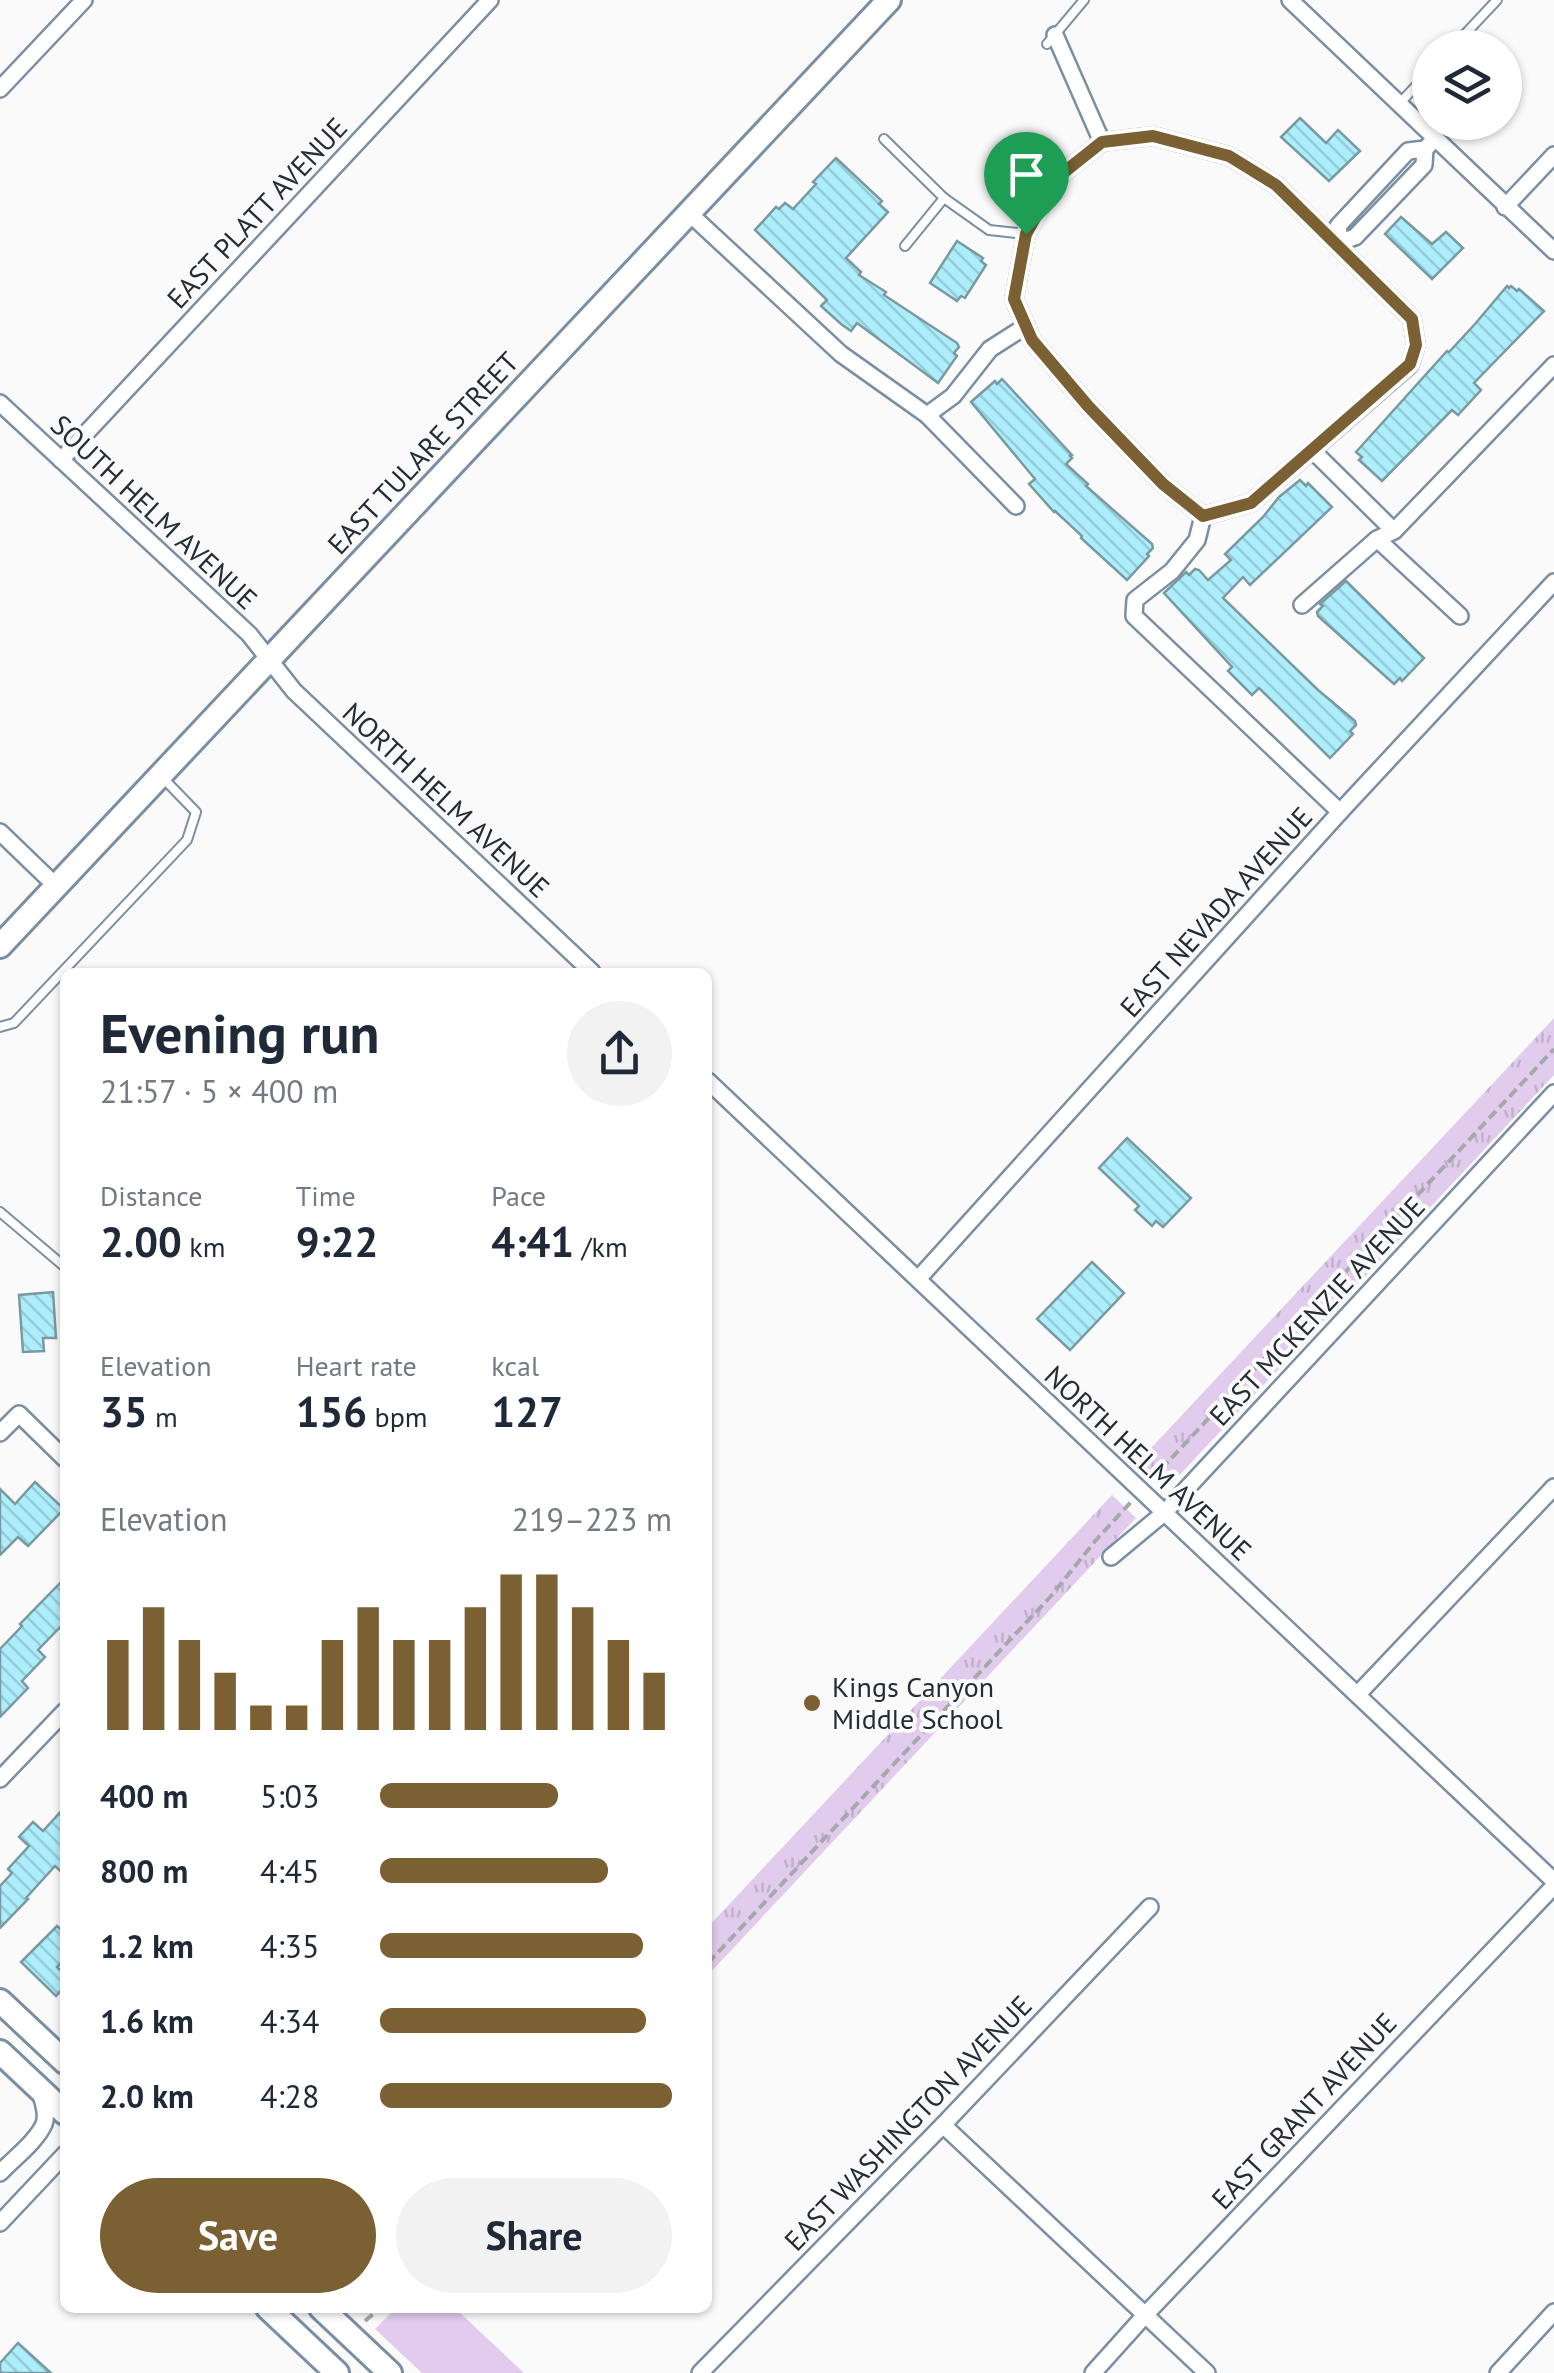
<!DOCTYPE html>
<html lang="en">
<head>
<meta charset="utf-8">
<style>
	body { margin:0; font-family:"PT Sans",sans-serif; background:#f2f2f3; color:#1f2937; height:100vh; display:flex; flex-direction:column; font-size:38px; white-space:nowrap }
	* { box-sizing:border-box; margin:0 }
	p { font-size:32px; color:#747a83 }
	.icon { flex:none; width:55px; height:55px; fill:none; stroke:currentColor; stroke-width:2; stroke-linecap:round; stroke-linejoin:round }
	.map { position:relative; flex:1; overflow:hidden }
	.sheet { position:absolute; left:60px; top:968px; width:652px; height:1345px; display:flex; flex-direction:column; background:#fff; border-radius:15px; box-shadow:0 2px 8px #0004 }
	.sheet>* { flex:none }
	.tools { position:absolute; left:1412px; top:30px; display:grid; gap:20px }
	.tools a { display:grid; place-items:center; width:110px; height:110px; border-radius:50%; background:#fff; box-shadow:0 2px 8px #0004; font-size:50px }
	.pin { position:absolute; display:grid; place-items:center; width:85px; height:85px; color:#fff; margin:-102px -42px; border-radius:50% 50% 50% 0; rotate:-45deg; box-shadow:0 0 10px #0007 }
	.pin .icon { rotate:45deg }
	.round { display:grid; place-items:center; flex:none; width:105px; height:105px; border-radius:52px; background:#f2f2f3 }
	.overview { display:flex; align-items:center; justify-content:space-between; height:170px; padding:0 40px }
	h1 { font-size:55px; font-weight:700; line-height:75px }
	.figures { display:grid; grid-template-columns:repeat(3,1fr); gap:15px; height:170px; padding:10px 40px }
	.figures div { display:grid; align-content:center }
	.figures b { font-size:42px; font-weight:700 }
	.figures small { font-size:28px; font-weight:400 }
	.figures p { font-size:28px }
	.chart { height:280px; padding:20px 40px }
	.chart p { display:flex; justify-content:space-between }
	.chart svg { width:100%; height:180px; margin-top:10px; stroke:#7a6032; stroke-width:6 }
	.cta { display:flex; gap:20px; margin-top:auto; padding:20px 40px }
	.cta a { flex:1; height:115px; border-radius:60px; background:#7a6032; color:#fff; font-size:40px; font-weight:700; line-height:115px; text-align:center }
	.cta a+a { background:#f2f2f3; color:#1f2937 }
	ul { padding:0 40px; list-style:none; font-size:32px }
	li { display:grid; grid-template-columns:160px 120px 1fr; align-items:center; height:75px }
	li i { height:25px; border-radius:12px; background:#7a6032 }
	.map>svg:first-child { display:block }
</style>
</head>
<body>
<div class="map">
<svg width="1554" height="2373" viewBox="0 0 1554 2373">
	<defs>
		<pattern id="park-tufts" width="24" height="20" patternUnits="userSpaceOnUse" patternTransform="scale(2.5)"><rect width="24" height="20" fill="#e2ccee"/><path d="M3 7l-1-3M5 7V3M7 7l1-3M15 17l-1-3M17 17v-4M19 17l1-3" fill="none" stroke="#c2b0cd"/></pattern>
		<pattern id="building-back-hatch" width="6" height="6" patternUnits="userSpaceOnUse" patternTransform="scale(2.5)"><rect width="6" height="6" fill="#adeefd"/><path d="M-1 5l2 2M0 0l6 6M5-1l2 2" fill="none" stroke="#95ccd9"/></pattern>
	</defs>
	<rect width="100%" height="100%" fill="#fafafa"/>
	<path fill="#e2ccee" d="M396 2308H455L524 2373H422L375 2329Z"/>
	<g fill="url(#park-tufts)">
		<path d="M1554 1018V1075L1173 1482 1163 1486 1147 1476 1137 1463Z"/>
		<path d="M1112 1495 1136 1518 708 1975V1927Z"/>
	</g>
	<g fill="url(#building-back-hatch)" stroke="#799aa1" stroke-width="2.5">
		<path d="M1300 118 1326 143 1338 130 1360 151 1329 181 1281 137Z"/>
		<path d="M836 158 882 201 879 204 888 212 846 258 861 272 859 275 886 292 884 295 957 343 959 347 954 353 957 356 938 383 857 323 851 331 841 324 821 306 827 300 755 230 776 207 779 209 785 203 793 209 816 184 813 182Z"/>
		<path d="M1401 217 1432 244 1446 232 1463 248 1432 279 1385 234Z"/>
		<path d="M957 241 983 258 981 261 986 265 965 298 961 296 957 301 930 283Z"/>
		<path d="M1507 286 1509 288 1511 286 1517 291 1519 289 1544 311 1474 383 1481 390 1458 415 1452 410 1382 481 1359 460 1362 457 1356 452 1447 351 1449 352 1475 324Z"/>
		<path d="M1002 379 1072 455 1070 456 1072 458 1066 464 1088 484 1086 486 1152 544 1153 548 1147 554 1149 556 1127 580 1081 538 1082 536 1055 511 1054 512 1029 484 1035 479 971 402 995 381 997 384Z"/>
		<path d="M1300 480 1306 486 1308 483 1332 507 1250 585 1243 577 1223 598 1318 690 1355 721 1356 725 1350 731 1353 734 1330 758 1259 688 1252 695 1228 671 1232 667 1164 593 1186 572 1189 575 1195 569 1199 570 1208 580 1231 560 1225 554 1263 517 1279 497Z"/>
		<path d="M1346 581 1424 658 1402 681 1400 678 1394 684 1318 616 1317 612 1323 606 1320 604Z"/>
		<path d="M1127 1138 1191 1198 1163 1227 1156 1221 1152 1226 1135 1210 1139 1206 1099 1168Z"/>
		<path d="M1092 1262 1124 1293 1070 1350 1037 1319Z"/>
		<path d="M53 1292 56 1338H43L44 1351 23 1352 19 1295Z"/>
		<path d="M35 1482 64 1509 28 1546 18 1537 0 1555V1489L15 1504Z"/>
		<path d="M65 1578V1622L38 1650 45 1657 22 1681 28 1688 0 1717V1649L22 1626 20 1624Z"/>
		<path d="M65 1807V1875L55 1866 26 1898 28 1899 0 1928V1886L12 1873 8 1869 29 1846 19 1837 33 1822 43 1831Z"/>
		<path d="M57 1926 65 1933V1959L57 1967 65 1975V1986L56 1996 21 1962Z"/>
		<path d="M18 2343 51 2373H0V2363Z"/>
	</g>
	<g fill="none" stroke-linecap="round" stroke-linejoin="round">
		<defs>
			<g id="lane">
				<path d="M1047 44 1084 0"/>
				<path d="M1452 48 1497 0"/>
				<path d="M1399 104 1430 71"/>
				<path d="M884 139 944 198 989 230 1026 234"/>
				<path d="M905 246 944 198"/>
				<path d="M0 1027 14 1023 187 840 196 812 161 776"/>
				<path d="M0 1212 65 1267"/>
			</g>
			<g id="street">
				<path d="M1290 0 1554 251"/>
				<path d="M1055 35 1102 142"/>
				<path d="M0 89 84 0"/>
				<path d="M1153 136 1229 156 1276 185 1412 319 1416 345 1410 365 1251 503 1203 516 1163 484 1088 406 1032 340 1014 299 1026 234 1058 177 1102 142Z"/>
				<path d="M1425 149 1424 165 1355 237 1340 242 1338 226 1408 151 1425 149 1435 139"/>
				<path d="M1505 207 1554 155"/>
				<path d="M689 213 841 354 927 415 953 396 990 349 1026 326"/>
				<path d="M0 403 249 634 294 691 592 972"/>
				<path d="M927 415 1016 506"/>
				<path d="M1312 450 1394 531 1554 365"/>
				<path d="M61 460 490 0"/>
				<path d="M1203 516 1197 540 1172 571 1135 600 1134 616 1340 812"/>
				<path d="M1377 539 1460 616"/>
				<path d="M1302 605 1377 539 1394 531"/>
				<path d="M0 832 56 886"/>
				<path d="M708 1081 1554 1881"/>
				<path d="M918 1279 1340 812 1554 582"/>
				<path d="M0 1433 19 1414 65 1459"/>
				<path d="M1111 1557 1164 1513 1554 1093"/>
				<path d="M1358 1694 1554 1487"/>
				<path d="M0 1779 65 1711"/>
				<path d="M943 2125 1207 2373"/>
				<path d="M0 2173C14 2158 36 2142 44 2124 48 2114 43 2102 40 2092"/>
				<path d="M0 2223 65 2154"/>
				<path d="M700 2373 943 2125 1150 1907"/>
				<path d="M1093 2373 1146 2314 1554 1886"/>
				<path d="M1498 2373 1554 2312"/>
			</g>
			<g id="secondary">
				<path d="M0 946 889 0"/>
				<path d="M0 2001 65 2062"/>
				<path d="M0 2052 65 2113"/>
				<path d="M268 2308 337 2373"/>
				<path d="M321 2308 390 2373"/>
			</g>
		</defs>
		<use href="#lane" stroke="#7a8fa3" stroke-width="12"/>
		<use href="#street" stroke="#7a8fa3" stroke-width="20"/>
		<use href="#secondary" stroke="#7a8fa3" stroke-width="28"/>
		<g stroke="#a5a9ac" stroke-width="4" stroke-dasharray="10 5" stroke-linecap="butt">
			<path d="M1151 1480 1554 1049"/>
			<path d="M708 1963 1051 1596 1096 1540 1131 1502"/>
			<path d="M365 2321 380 2308"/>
		</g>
		<use href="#lane" stroke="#fff" stroke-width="8"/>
		<use href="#street" stroke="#fff" stroke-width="15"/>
		<use href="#secondary" stroke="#fff" stroke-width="22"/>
	</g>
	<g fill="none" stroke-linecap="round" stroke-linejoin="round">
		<defs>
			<path id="route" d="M1153 136 1229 156 1276 185 1412 319 1416 345 1410 364 1251 503 1203 516 1163 484 1088 406 1032 340 1014 299 1026 234 1058 177 1102 142Z"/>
		</defs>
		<use href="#route" stroke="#fff" stroke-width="20"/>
		<use href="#route" stroke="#7a6032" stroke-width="12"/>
	</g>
	<circle fill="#7a6032" stroke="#fafafa" stroke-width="4" cx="812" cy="1703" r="10"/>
	<g text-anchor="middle" stroke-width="8" stroke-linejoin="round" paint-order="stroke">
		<g font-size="28" fill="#242d35" stroke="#fafafa">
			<text transform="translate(257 213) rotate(-47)" y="10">EAST PLATT AVENUE</text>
			<text transform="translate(423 453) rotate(-47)" y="10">EAST TULARE STREET</text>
			<text transform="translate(154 512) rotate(43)" y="10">SOUTH HELM AVENUE</text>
			<text transform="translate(446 800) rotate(43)" y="10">NORTH HELM AVENUE</text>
			<text transform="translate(1216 912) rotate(-48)" y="10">EAST NEVADA AVENUE</text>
			<text transform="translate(1317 1311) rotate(-47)" y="10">EAST MCKENZIE AVENUE</text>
			<text transform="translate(1148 1463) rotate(43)" y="10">NORTH HELM AVENUE</text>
			<text transform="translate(1304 2111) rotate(-47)" y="10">EAST GRANT AVENUE</text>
			<text transform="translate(908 2123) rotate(-46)" y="10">EAST WASHINGTON AVENUE</text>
		</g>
		<g font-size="28" fill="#242d35" stroke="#fafafa" text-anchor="start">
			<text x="832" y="1697">Kings Canyon<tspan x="832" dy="32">Middle School</tspan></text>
		</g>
	</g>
</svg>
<div class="tools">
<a><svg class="icon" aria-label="layers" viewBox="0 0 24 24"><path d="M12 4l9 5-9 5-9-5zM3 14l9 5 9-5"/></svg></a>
</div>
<div class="pin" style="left:1026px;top:234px;background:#1e9e55"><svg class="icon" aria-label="arrive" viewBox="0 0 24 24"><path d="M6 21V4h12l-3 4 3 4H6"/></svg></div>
<section class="sheet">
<div class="overview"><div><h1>Evening run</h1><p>21:57 · 5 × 400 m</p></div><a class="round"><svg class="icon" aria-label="share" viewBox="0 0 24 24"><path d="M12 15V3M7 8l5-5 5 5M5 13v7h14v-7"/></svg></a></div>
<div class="figures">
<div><p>Distance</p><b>2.00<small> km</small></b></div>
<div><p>Time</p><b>9:22</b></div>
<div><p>Pace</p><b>4:41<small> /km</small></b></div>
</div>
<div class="figures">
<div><p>Elevation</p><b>35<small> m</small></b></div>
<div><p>Heart rate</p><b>156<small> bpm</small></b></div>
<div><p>kcal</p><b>127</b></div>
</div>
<div class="chart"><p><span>Elevation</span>219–223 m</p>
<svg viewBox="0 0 160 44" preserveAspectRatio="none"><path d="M5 44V22M15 44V14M25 44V22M35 44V30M45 44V38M55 44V38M65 44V22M75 44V14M85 44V22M95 44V22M105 44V14M115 44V6M125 44V6M135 44V14M145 44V22M155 44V30"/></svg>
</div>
<ul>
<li><b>400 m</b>5:03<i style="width:61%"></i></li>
<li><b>800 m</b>4:45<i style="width:78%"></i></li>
<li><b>1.2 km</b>4:35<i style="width:90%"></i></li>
<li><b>1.6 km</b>4:34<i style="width:91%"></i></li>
<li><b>2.0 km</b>4:28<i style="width:100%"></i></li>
</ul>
<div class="cta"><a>Save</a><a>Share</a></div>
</section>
</div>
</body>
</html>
